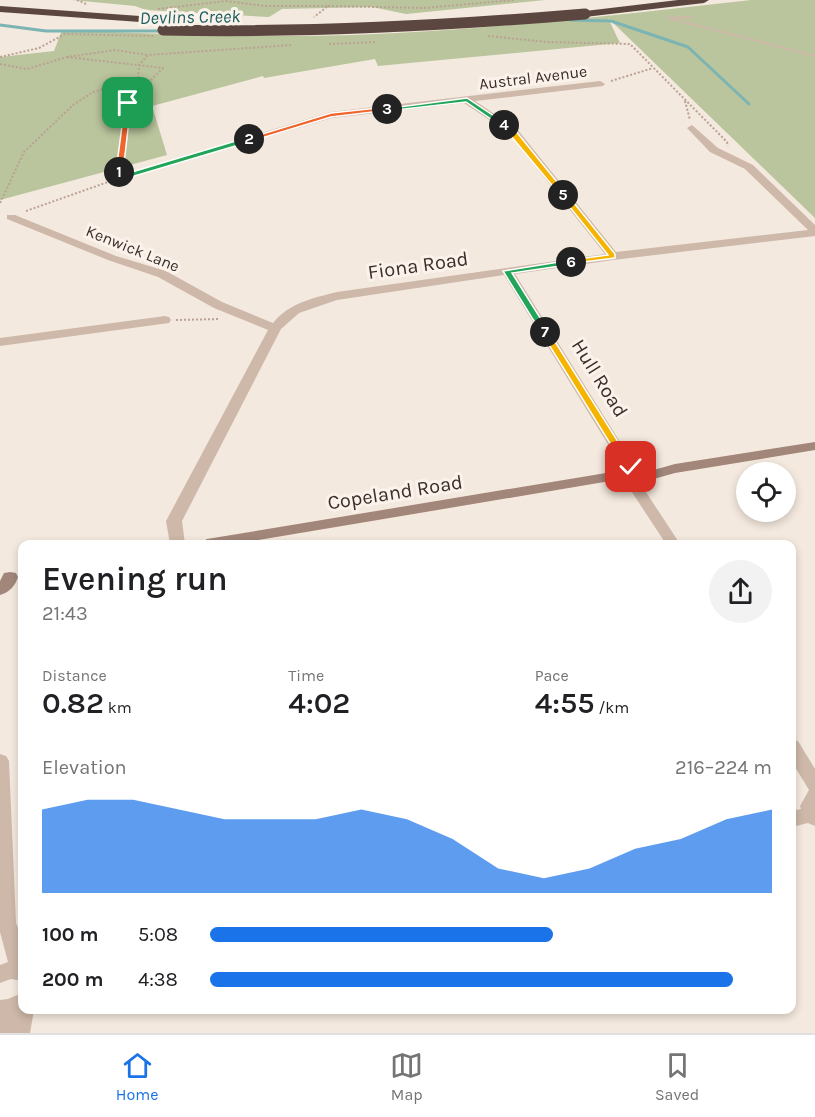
<!DOCTYPE html>
<html lang="en">
<head>
<meta charset="utf-8">
<style>
	body { margin:0; font-family:Karla,sans-serif; background:#f2f2f2; color:#202124; height:100vh; display:flex; flex-direction:column; font-size:22px; white-space:nowrap }
	* { box-sizing:border-box; margin:0 }
	p { font-size:20px; color:#757577 }
	.icon { flex:none; width:33px; height:33px; fill:none; stroke:currentColor; stroke-width:2; stroke-linecap:round; stroke-linejoin:round }
	.map { position:relative; flex:1; overflow:hidden }
	.drawer { position:absolute; left:18px; top:540px; width:778px; height:474px; display:flex; flex-direction:column; background:#fff; border-radius:12px; box-shadow:0 3px 9px #0003 }
	.drawer>* { flex:none }
	.fabs { position:absolute; left:736px; top:462px; display:grid; gap:12px }
	.fabs a { display:grid; place-items:center; width:60px; height:60px; border-radius:50%; background:#fff; box-shadow:0 3px 9px #0003; font-size:30px }
	.pin { position:absolute; display:grid; place-items:center; width:51px; height:51px; color:#fff; margin:-26px; border-radius:12px; box-shadow:0 3px 9px #0006 }
	.km { position:absolute; width:30px; height:30px; margin:-15px; border-radius:50%; background:#222; color:#fff; font-size:16px; line-height:30px; text-align:center }
	.round { display:grid; place-items:center; flex:none; width:63px; height:63px; border-radius:32px; background:#f2f2f2 }
	.overview { display:flex; align-items:center; justify-content:space-between; height:102px; padding:0 24px }
	h1 { font-size:33px; font-weight:600; line-height:45px }
	.figures { display:grid; grid-template-columns:repeat(3,1fr); gap:9px; height:102px; padding:6px 24px }
	.figures div { display:grid; align-content:center }
	.figures b { font-size:30px; font-weight:600 }
	.figures small { font-size:16px; font-weight:400 }
	.figures p { font-size:16px }
	.chart { height:168px; padding:12px 24px }
	.chart p { display:flex; justify-content:space-between }
	.chart svg { width:100%; height:108px; margin-top:6px; fill:#1a73e8; opacity:.7 }
	ul { padding:0 24px; list-style:none; font-size:20px }
	li { display:grid; grid-template-columns:96px 72px 1fr; align-items:center; height:45px }
	li i { height:15px; border-radius:8px; background:#1a73e8 }
	.dock { display:flex; justify-content:space-around; align-items:center; height:84px; border-top:2px solid #e0e0e0; background:#fff; font-size:16px; color:#757577 }
	.dock a { display:grid; justify-items:center; gap:3px }
	.dock .on { color:#1a73e8 }
	.map>svg:first-child { display:block }
</style>
</head>
<body>
<div class="map">
<svg width="815" height="1033" viewBox="0 0 815 1033">
	<rect width="100%" height="100%" fill="#f4e9de"/>
	<g fill="#bac59d">
		<path d="M72 0H545L406 14 372 7 282 9 269 17 146 10 135 6Z"/>
		<path d="M751 0H815V218L608 18 620 43 378 66 375 59 264 78 263 76 152 106 167 155 0 200V57L54 51 62 30C159 34 256 38 353 35 486 30 619 15 751 0Z"/>
	</g>
	<g fill="none" stroke-linecap="round" stroke-linejoin="round">
		<g stroke="#7bb4b3" stroke-width="3">
			<path d="M571 20 611 21 688 47 749 104"/>
			<path d="M0 25 46 31H161"/>
		</g>
		<g stroke="#baa193" stroke-width="2" stroke-dasharray="2 2" stroke-linecap="butt">
			<path d="M77 0 86 4"/>
			<path d="M328 6 424 8 514 0"/>
			<path d="M158 9 226 1 266 6H328L314 17"/>
			<path d="M488 36 547 42 630 44 727 142 728 146"/>
			<path d="M329 44 376 42"/>
			<path d="M0 57 39 48 65 34 153 36"/>
			<path d="M67 57 163 68 128 103 120 168"/>
			<path d="M0 64 27 69 67 57 115 50 148 55"/>
			<path d="M611 81 653 68"/>
			<path d="M685 101 690 120"/>
			<path d="M0 203 24 152 73 105 93 92 138 79 139 65 148 55 292 45"/>
			<path d="M26 211 108 182"/>
			<path d="M176 320 220 319"/>
		</g>
		<path fill="#ceb8a9" fill-rule="evenodd" d="M693 16V18H691L676 19 815 55V57L665 18 667 17Z"/>
		<g fill="#ceb8a9" fill-rule="evenodd">
			<path d="M600 81 605 84 603 86 475 101 517 129 616 252 808 230 745 169 710 152 687 128 692 125 718 148 753 165 815 225V236L613 260 515 274 622 445 643 467 641 470H631L612 451 504 275 337 300 299 313 281 329 182 521 185 544H170L166 521 268 330 214 308 158 277 108 260 7 219V215H15L116 256 166 271 222 302 273 323C289 303 313 298 337 292L605 254 509 133 464 103 332 118 122 180H114L113 178 331 112Z"/>
			<path d="M165 316 169 317 171 320 169 323 0 346V338Z"/>
			<path d="M633 478 638 480 680 544H666L626 483Z"/>
			<path d="M792 739 798 741 815 769V826L808 823 792 827V811L801 809 800 806 809 790 792 762Z"/>
			<path d="M0 754 6 756 9 761 16 923 22 937V981L11 979 0 983V965L8 962 0 932Z"/>
			<path d="M22 993V1010H34L30 1033H0V1000L8 999Z"/>
		</g>
		<g fill="#a2867a" fill-rule="evenodd">
			<path d="M815 442V450L675 473 650 480 636 488 618 483 616 480 235 544H199L207 539 612 472C623 460 638 461 650 471L675 464ZM630 472H634L637 476 629 477 627 473Z"/>
			<path d="M10 572 16 573 18 577C15 586 10 592 0 595V581L4 573Z"/>
		</g>
		<g fill="#5c4740" fill-rule="evenodd">
			<path d="M678 0H709L704 3 585 17 580 14 585 11Z"/>
			<path d="M0 6 168 18 173 21 168 24 0 12Z"/>
		</g>
		<path stroke="#5c4740" stroke-width="11" d="M163 30C304 33 444 26 585 14"/>
	</g>
	<path fill="#f0652b" stroke="#fff" stroke-width="1.5" d="M128 101 131 103 123 172 119 174 116 172 125 103Z"/>
	<path fill="#22a559" stroke="#fff" stroke-width="1.5" d="M249 137 252 141 121 180 115 178 117 171H122V175Z"/>
	<path fill="#f0652b" stroke="#fff" stroke-width="1.5" d="M387 107 389 110 331 117 252 141 246 139 331 113Z"/>
	<path fill="#22a559" stroke="#fff" stroke-width="1.5" d="M467 98 506 124V126H501L466 102 387 111 384 109Z"/>
	<path fill="#f5b400" stroke="#fff" stroke-width="1.5" d="M501 124H506L515 130 566 193V196H561Z"/>
	<path fill="#f5b400" stroke="#fff" stroke-width="1.5" d="M561 193H566L615 254V258L568 264 567 262 571 260 608 255 561 196Z"/>
	<path fill="#22a559" stroke="#fff" stroke-width="1.5" d="M571 260 575 262 574 264 512 273 549 332 542 334 503 271Z"/>
	<path fill="#f5b400" stroke="#fff" stroke-width="1.5" d="M542 330 549 332 622 448 627 464 635 465V469L620 470 613 448 541 332Z"/>
	<g text-anchor="middle" stroke-width="6" stroke-linejoin="round" paint-order="stroke">
		<g font-size="16" fill="#3b2e29" stroke="#fbf3eb">
			<text transform="translate(533 77) rotate(-7)" y="6">Austral Avenue</text>
			<text transform="translate(133 248) rotate(22)" y="6">Kenwick Lane</text>
		</g>
		<g font-size="18" font-style="italic" fill="#1b5f60" stroke="#fbf3eb">
			<text transform="translate(190 17) rotate(-1)" y="6">Devlins Creek</text>
		</g>
		<g font-size="20" fill="#3b2e29" stroke="#fbf3eb">
			<text transform="translate(418 265) rotate(-8)" y="7">Fiona Road</text>
			<text transform="translate(600 378) rotate(58)" y="7">Hull Road</text>
			<text transform="translate(395 492) rotate(-9)" y="7">Copeland Road</text>
		</g>
	</g>
</svg>
<div class="fabs">
<a><svg class="icon" aria-label="locate" viewBox="0 0 24 24"><circle cx="12" cy="12" r="6"/><path d="M12 2v4M12 18v4M2 12h4M18 12h4"/></svg></a>
</div>
<div class="pin" style="left:128px;top:103px;background:#1e9e55"><svg class="icon" aria-label="arrive" viewBox="0 0 24 24"><path d="M6 21V4h12l-3 4 3 4H6"/></svg></div>
<div class="pin" style="left:631px;top:467px;background:#d93025"><svg class="icon" aria-label="check" viewBox="0 0 24 24"><path d="M5 12l5 5 9-10"/></svg></div>
<b class="km" style="left:119px;top:172px">1</b>
<b class="km" style="left:249px;top:139px">2</b>
<b class="km" style="left:387px;top:109px">3</b>
<b class="km" style="left:504px;top:125px">4</b>
<b class="km" style="left:563px;top:195px">5</b>
<b class="km" style="left:571px;top:262px">6</b>
<b class="km" style="left:545px;top:332px">7</b>
<section class="drawer">
<div class="overview"><div><h1>Evening run</h1><p>21:43</p></div><a class="round"><svg class="icon" aria-label="share" viewBox="0 0 24 24"><path d="M12 15V3M7 8l5-5 5 5M5 13v7h14v-7"/></svg></a></div>
<div class="figures">
<div><p>Distance</p><b>0.82<small> km</small></b></div>
<div><p>Time</p><b>4:02</b></div>
<div><p>Pace</p><b>4:55<small> /km</small></b></div>
</div>
<div class="chart"><p><span>Elevation</span>216–224 m</p>
<svg viewBox="0 0 160 44" preserveAspectRatio="none"><path d="M0 44V10L10 6L20 6L30 10L40 14L50 14L60 14L70 10L80 14L90 22L100 34L110 38L120 34L130 26L140 22L150 14L160 10V44z"/></svg>
</div>
<ul>
<li><b>100 m</b>5:08<i style="width:61%"></i></li>
<li><b>200 m</b>4:38<i style="width:93%"></i></li>
</ul>
</section>
</div>
<nav class="dock">
<a class="on"><svg class="icon" aria-label="home" viewBox="0 0 24 24"><path d="M3 11l9-7 9 7M6 9v11h12V9"/></svg>Home</a>
<a><svg class="icon" aria-label="map" viewBox="0 0 24 24"><path d="M3 6l6-2 6 2 6-2v14l-6 2-6-2-6 2zM9 4v14M15 6v14"/></svg>Map</a>
<a><svg class="icon" aria-label="saved" viewBox="0 0 24 24"><path d="M7 4h10v16l-5-4-5 4z"/></svg>Saved</a>
</nav>
</body>
</html>
